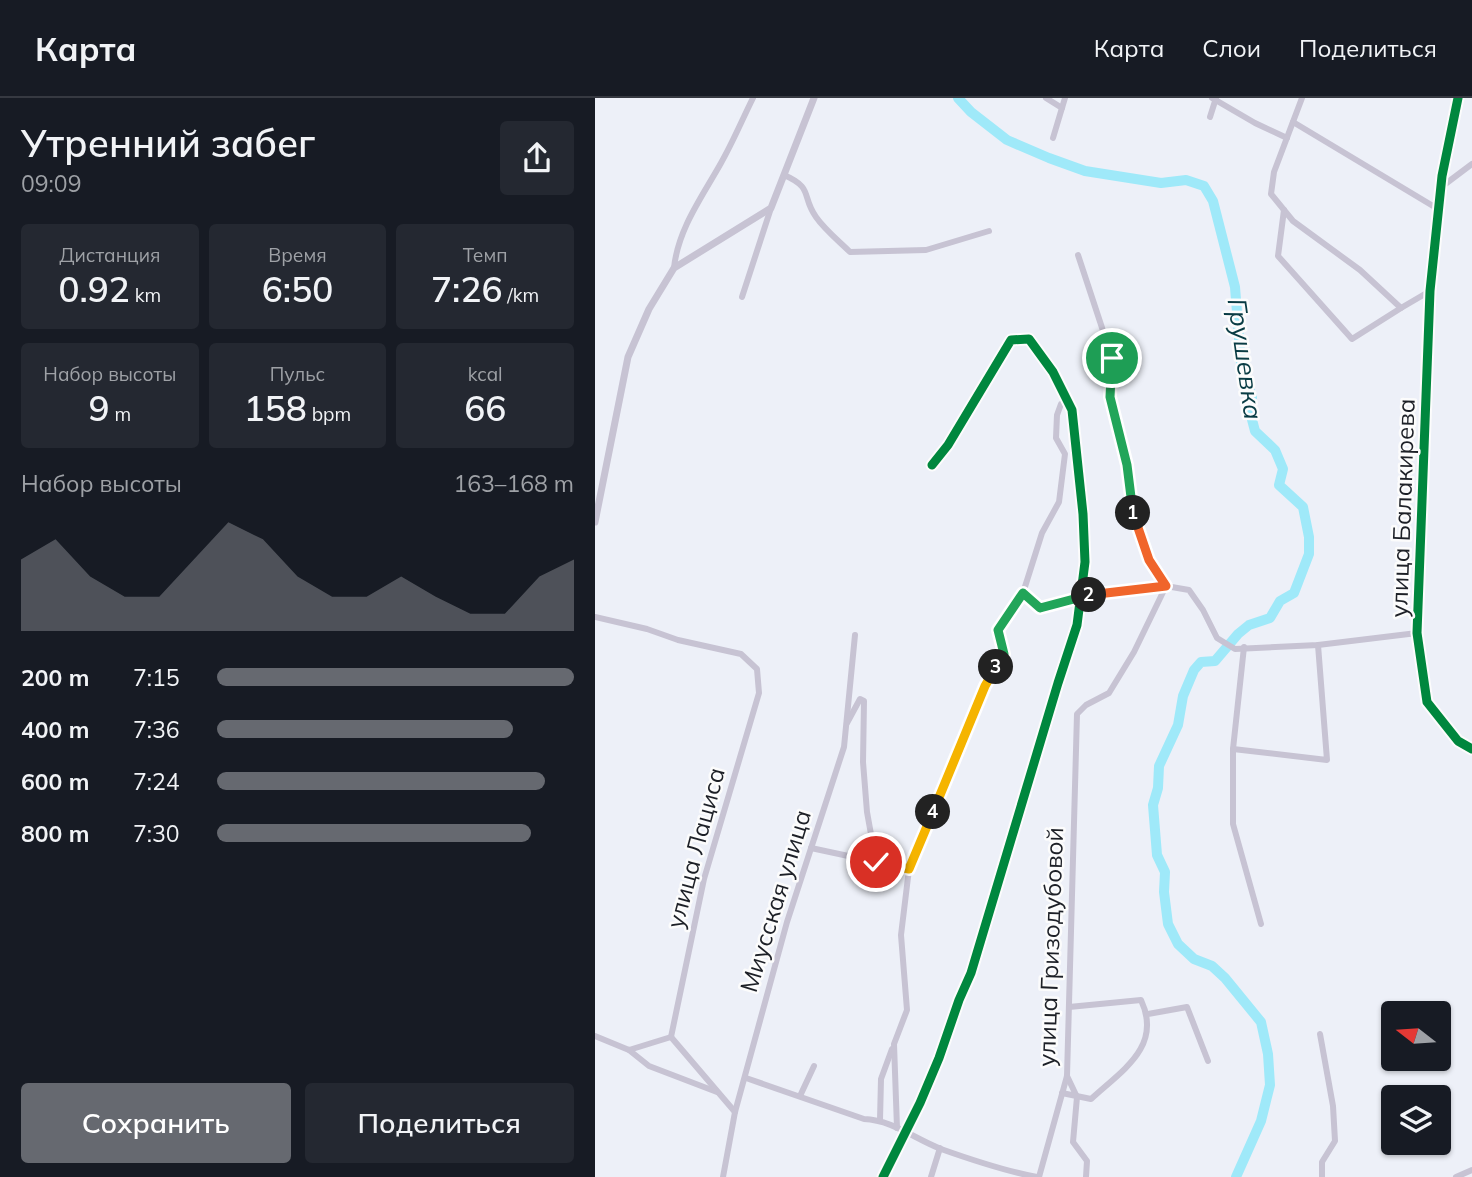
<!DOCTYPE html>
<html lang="ru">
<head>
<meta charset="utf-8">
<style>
	body { margin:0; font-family:Mulish,sans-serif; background:#242831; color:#f1f3f6; height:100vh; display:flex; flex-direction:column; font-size:26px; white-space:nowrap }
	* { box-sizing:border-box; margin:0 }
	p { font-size:23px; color:#9ea1a6 }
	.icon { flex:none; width:38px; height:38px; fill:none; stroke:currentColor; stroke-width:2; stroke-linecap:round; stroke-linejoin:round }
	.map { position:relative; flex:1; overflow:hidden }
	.side { display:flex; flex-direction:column; background:#171b24; width:595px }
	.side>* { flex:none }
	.needle { width:46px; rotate:287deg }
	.buttons { position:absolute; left:786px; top:903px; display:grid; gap:14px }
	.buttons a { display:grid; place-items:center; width:70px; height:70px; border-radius:7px; background:#171b24; box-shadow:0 2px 5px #0004; font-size:35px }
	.pin { position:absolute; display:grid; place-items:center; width:60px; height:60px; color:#fff; margin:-30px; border:4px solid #fff; border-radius:50%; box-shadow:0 2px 7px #0007 }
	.km { position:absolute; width:35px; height:35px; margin:-18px; border-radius:50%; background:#222; color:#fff; font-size:19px; line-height:35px; text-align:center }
	.round { display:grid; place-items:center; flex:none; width:74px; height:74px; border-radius:7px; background:#242831 }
	.head { display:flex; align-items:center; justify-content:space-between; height:119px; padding:0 21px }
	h1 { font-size:38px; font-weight:600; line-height:52px }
	.figures { display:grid; grid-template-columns:repeat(3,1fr); gap:10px; height:119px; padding:7px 21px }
	.figures div { display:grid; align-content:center; border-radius:7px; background:#242831; text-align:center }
	.figures b { font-size:35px; font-weight:600 }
	.figures small { font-size:19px; font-weight:400 }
	.figures p { font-size:19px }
	.chart { height:196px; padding:14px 21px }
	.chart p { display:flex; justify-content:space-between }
	.chart svg { width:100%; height:126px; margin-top:7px; fill:#666970; opacity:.7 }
	.action { display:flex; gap:14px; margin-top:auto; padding:14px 21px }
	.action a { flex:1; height:80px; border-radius:7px; background:#666970; color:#fff; font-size:28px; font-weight:600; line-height:80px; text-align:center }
	.action a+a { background:#242831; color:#f1f3f6 }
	ul { padding:0 21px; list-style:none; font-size:23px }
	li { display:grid; grid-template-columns:112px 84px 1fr; align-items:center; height:52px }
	li i { height:18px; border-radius:9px; background:#666970 }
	header { display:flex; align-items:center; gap:42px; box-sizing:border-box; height:98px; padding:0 35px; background:#171b24; border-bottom:2px solid #363941 }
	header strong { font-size:33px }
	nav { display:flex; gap:38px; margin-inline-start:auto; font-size:24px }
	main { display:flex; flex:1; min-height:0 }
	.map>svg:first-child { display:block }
</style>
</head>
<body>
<header>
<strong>Карта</strong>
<nav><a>Карта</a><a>Слои</a><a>Поделиться</a></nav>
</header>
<main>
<section class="side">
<div class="head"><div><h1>Утренний забег</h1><p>09:09</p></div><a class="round"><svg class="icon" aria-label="share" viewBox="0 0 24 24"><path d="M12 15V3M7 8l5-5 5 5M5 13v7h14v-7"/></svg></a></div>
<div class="figures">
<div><p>Дистанция</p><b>0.92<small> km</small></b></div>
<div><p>Время</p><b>6:50</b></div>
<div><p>Темп</p><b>7:26<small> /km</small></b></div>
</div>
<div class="figures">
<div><p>Набор высоты</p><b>9<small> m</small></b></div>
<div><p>Пульс</p><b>158<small> bpm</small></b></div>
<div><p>kcal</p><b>66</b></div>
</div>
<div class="chart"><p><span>Набор высоты</span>163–168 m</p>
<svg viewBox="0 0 160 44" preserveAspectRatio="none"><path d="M0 44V19L10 12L20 25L30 32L40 32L50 19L60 6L70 12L80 25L90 32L100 32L110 25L120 32L130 38L140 38L150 25L160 19V44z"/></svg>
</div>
<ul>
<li><b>200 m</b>7:15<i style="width:100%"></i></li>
<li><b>400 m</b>7:36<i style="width:83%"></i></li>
<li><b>600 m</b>7:24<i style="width:92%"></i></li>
<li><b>800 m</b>7:30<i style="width:88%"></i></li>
</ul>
<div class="action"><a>Сохранить</a><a>Поделиться</a></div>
</section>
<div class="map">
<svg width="877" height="1079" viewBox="0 0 877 1079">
	<rect width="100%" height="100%" fill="#edf0f8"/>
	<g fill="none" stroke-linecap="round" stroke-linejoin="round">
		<path stroke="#9fe9f9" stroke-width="10" d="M363 0 376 14 412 42 454 60 490 73 566 85 591 82 609 88 618 103 640 189 646 265 657 299 655 314 660 333 680 352 688 371 684 387 708 409 714 439V456L699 495 685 503 675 520 654 527 643 536 620 563 606 564 599 572 588 598 583 627 564 668 563 690 558 707 562 757 570 774 569 794 573 826 583 846 599 861 617 868 630 880 666 924 673 956 675 987 666 1023 641 1079"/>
		<g stroke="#c7c3d3" stroke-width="6">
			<path d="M451 0 467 10"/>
			<path d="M617 0 660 25 692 40"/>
			<path d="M707 0 679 74 676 96 698 123 765 172 806 210 835 193"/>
			<path d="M863 0 847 78 835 193 822 535 832 604 863 643 877 651"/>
			<path d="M615 19 621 0"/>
			<path d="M698 24 843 111"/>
			<path d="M458 40 470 0"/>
			<path d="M189 77C219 90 206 98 221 119 230 132 244 143 255 154L331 152 394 133"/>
			<path d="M845 90 877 66"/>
			<path d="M689 112 683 158 757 241 806 210"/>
			<path d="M79 170C83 131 107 99 126 65 138 44 147 22 158 0"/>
			<path d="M147 199 176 110"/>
			<path d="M428 495 445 510 467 505 486 498 571 488 554 462 538 417 532 367 515 299 517 260 483 157"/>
			<path d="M0 519 52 531 83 542 146 556 162 571 164 595 109 781 76 939"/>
			<path d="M649 549 638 651V726L666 826"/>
			<path d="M252 625 265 601 269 603 268 664 272 714 281 764"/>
			<path d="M638 651 732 662 723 547"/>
			<path d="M216 750 314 771"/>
			<path d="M553 916 592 909 613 963"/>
			<path d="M725 936 738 1008 740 1043 727 1064V1079"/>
			<path d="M0 938 34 952 76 939 140 1014"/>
			<path d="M34 952 54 968 122 994"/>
			<path d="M472 978 482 999 478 1044 492 1063 491 1079"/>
			<path d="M151 980 269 1021C297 1022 320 1041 346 1051 377 1062 409 1073 442 1079"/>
			<path d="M467 995 496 1001C526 973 568 949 546 902L474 909"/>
			<path d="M205 998 219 968"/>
			<path d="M285 1022 286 981 297 951"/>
			<path d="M302 1030 299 946 312 912 306 837 314 771 390 588 409 556 403 532 428 495 447 435 464 404 470 356 461 340 462 317 466 306 473 304"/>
			<path d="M128 1079 140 1014 192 824 249 649 260 537"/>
			<path d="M288 1079 325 1005 344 960 364 902 376 875 463 585 482 527 490 464 488 416 477 312 458 274 434 241 416 242 353 347 337 367"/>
			<path d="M336 1079 345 1050"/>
			<path d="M444 1079 472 978 482 616 491 607 514 595 539 554 571 488 594 492 608 512 622 540 640 551 723 547 822 535"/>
			<path d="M861 1079 877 1072"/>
		</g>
		<path stroke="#c7c3d3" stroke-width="7" d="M0 424 33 259 54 211 79 170 176 110 219 0"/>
		<defs>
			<g id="cycleway">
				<path d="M863 0 847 78 835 193 822 535 832 604 863 643 877 651"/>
				<path d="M288 1079 325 1005 344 960 364 902 376 875 463 585 482 527 490 464 488 416 477 312 458 274 434 241 416 242 353 347 337 367"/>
			</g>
		</defs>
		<use href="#cycleway" stroke="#fcfcfc" stroke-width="13"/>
		<use href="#cycleway" stroke="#00873e" stroke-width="9"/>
	</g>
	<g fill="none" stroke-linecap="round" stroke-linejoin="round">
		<defs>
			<path id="split-1" d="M517 260 515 299 532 367 538 415"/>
			<path id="split-2" d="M494 497 571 488 554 462 538 415"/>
			<path id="split-3" d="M401 569 409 556 403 532 428 495 445 510 494 497"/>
			<path id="split-4" d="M338 714 390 588 401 569"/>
			<path id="split-5" d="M281 764 314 771 338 714"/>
		</defs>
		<use href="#split-1" stroke="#fff" stroke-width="14"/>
		<use href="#split-2" stroke="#fff" stroke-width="14"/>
		<use href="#split-3" stroke="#fff" stroke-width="14"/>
		<use href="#split-4" stroke="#fff" stroke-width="14"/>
		<use href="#split-5" stroke="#fff" stroke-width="14"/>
		<use href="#split-1" stroke="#22a559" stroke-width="9"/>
		<use href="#split-2" stroke="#f0652b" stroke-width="9"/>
		<use href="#split-3" stroke="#22a559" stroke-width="9"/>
		<use href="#split-4" stroke="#f5b400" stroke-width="9"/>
		<use href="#split-5" stroke="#f5b400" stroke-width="9"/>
	</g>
	<g text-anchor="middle" stroke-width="5" stroke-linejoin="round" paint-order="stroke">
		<g font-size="24" fill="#1d2027" stroke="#fcfcfc">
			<text transform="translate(808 410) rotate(-88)" y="8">улица Балакирева</text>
			<text transform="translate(101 750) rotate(-75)" y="8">улица Лациса</text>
			<text transform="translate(181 803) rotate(-73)" y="8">Миусская улица</text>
			<text transform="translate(456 849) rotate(-88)" y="8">улица Гризодубовой</text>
		</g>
		<g font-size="26" font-style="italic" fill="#093c44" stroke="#fcfcfc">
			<text transform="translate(650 261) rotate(82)" y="9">Грушевка</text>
		</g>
	</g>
</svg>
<div class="buttons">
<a><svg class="needle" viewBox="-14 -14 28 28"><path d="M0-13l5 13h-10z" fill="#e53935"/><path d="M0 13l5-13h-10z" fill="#9ea1a6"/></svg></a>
<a><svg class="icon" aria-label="layers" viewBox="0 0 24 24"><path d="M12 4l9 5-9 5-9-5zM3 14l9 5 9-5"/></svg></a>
</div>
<div class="pin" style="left:517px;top:260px;background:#1e9e55"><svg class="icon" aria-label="arrive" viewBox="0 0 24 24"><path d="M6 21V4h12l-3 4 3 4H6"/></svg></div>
<div class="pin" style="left:281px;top:764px;background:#d93025"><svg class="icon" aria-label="check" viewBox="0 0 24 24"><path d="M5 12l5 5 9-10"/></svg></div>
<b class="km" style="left:538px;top:415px">1</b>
<b class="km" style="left:494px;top:497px">2</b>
<b class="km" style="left:401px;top:569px">3</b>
<b class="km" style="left:338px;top:714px">4</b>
</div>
</main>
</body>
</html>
